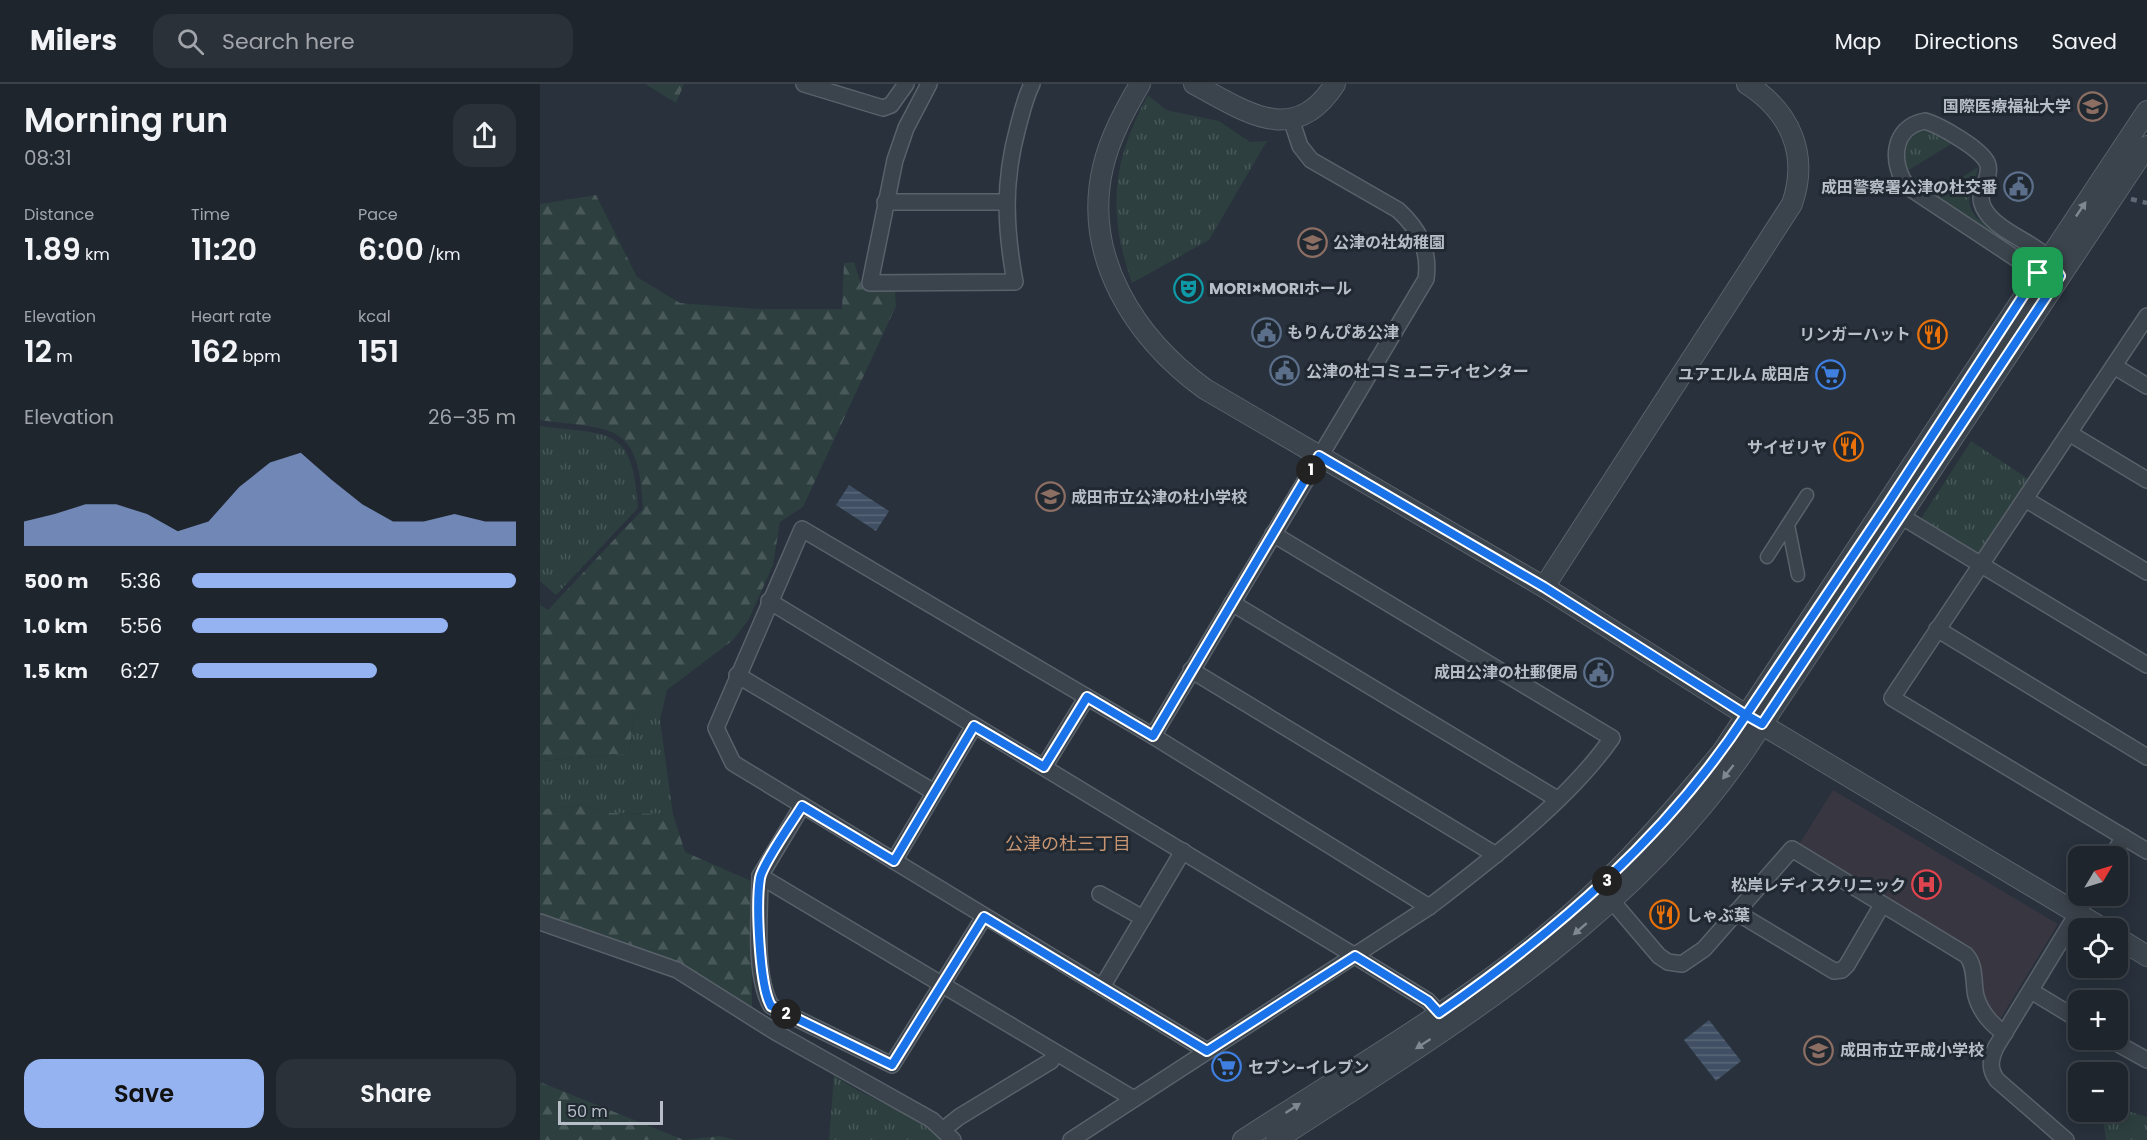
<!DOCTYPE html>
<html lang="en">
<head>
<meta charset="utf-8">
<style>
	body { margin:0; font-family:Poppins,"Noto Sans JP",sans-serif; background:#2b3139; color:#f1f3f6; height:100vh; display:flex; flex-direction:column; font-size:22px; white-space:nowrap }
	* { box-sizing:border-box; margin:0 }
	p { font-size:20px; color:#a1a5aa }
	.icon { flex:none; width:33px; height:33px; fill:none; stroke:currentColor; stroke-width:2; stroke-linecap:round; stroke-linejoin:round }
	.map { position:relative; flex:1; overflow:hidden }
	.side { display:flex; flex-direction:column; background:#1e252d; width:540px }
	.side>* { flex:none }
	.needle { width:39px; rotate:52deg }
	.buttons { position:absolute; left:1528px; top:762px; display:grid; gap:12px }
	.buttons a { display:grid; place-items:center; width:60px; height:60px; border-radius:12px; background:#1e252d; box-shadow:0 3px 15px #0003,0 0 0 2px #3c4249; font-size:30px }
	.scale { position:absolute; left:18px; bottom:15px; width:105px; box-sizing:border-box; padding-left:6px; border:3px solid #b7bec7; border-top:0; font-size:16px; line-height:21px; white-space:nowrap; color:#b7bec7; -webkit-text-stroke:4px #202831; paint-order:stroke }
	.pin { position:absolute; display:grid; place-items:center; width:51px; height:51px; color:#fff; margin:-26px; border-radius:12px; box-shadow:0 3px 9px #0006 }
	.km { position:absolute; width:30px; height:30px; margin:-15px; border-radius:50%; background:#222; color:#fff; font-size:16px; line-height:30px; text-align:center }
	.round { display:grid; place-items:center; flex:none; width:63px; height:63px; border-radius:18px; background:#2b3139 }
	.overview { display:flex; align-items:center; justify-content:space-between; height:102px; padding:0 24px }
	h1 { font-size:33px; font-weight:600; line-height:45px }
	.metrics { display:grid; grid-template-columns:repeat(3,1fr); gap:9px; height:102px; padding:6px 24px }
	.metrics div { display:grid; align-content:center }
	.metrics b { font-size:30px; font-weight:600 }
	.metrics small { font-size:16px; font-weight:400 }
	.metrics p { font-size:16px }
	.chart { height:168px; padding:12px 24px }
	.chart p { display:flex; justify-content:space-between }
	.chart svg { width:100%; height:108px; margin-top:6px; fill:#95b2f1; opacity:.7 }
	.action { display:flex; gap:12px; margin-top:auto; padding:12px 24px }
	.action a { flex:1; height:69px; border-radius:18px; background:#95b2f1; color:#111; font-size:24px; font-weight:600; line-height:69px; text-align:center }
	.action a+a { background:#2b3139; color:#f1f3f6 }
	ul { padding:0 24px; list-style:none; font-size:20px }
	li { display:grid; grid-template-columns:96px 72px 1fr; align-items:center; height:45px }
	li i { height:15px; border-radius:8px; background:#95b2f1 }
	header { display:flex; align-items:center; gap:36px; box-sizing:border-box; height:84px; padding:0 30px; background:#1e252d; border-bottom:2px solid #3c4249 }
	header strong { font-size:28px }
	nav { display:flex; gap:33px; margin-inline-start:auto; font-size:21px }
	.search { width:420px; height:54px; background:#2b3139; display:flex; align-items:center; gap:15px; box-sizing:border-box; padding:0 21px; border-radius:18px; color:#a1a5aa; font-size:22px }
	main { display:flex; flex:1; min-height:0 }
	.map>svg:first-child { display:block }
</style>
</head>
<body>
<header>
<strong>Milers</strong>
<div class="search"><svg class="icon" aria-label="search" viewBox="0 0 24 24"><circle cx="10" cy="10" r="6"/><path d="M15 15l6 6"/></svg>Search here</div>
<nav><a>Map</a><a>Directions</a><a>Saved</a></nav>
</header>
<main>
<section class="side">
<div class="overview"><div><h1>Morning run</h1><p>08:31</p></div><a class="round"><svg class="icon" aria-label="share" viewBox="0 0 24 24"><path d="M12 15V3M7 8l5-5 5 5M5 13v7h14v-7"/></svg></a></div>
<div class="metrics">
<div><p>Distance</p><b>1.89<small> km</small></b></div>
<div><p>Time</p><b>11:20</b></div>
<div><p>Pace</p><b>6:00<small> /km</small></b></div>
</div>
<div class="metrics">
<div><p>Elevation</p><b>12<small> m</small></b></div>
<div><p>Heart rate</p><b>162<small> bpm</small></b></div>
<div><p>kcal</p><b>151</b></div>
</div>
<div class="chart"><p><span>Elevation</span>26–35 m</p>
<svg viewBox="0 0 160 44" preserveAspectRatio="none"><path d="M0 44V34L10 31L20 27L30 27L40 31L50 38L60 34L70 20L80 10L90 6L100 17L110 27L120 34L130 34L140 31L150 34L160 34V44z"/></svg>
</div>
<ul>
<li><b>500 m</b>5:36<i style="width:100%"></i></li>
<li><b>1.0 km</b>5:56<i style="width:79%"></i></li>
<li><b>1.5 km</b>6:27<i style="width:57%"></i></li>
</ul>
<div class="action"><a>Save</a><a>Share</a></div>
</section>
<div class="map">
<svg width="1607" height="1056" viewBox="0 0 1607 1056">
	<defs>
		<pattern id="grass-tufts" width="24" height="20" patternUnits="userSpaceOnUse" patternTransform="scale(1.5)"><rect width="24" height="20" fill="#2d3f3f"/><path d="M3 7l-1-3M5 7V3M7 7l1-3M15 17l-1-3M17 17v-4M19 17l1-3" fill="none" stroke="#495959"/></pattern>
		<pattern id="forest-firs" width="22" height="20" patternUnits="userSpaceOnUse" patternTransform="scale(1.5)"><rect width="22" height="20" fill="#2d3f3f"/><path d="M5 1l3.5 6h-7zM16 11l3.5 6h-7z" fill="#495959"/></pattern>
		<pattern id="water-rules" width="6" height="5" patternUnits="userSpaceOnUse" patternTransform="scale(1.5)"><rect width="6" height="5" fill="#404f63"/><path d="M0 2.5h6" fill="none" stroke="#596778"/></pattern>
	</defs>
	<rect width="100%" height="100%" fill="#28313c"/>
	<path fill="#373641" d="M1293 706 1518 840 1461 934 1454 931 1442 913 1435 869 1258 762Z"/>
	<g fill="url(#grass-tufts)">
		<path d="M608 11 626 26 679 37 710 58 727 57 669 156 592 199C567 129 572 77 608 11Z"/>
		<path d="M1384 45 1391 46 1413 59 1367 87C1362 69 1364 53 1384 45Z"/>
		<path d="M1438 83C1435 104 1421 113 1436 133L1480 163V166L1394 111Z"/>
		<path d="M0 342C71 351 93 342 98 424L16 511 0 497Z"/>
		<path d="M1431 357 1490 396 1443 469 1436 470 1383 439 1382 433Z"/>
		<path d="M127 606 120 636 133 730 71 729 44 721 0 726V677L89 669 94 631Z"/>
		<path d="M294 991C321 1013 382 1031 401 1056H289Z"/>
		<path d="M1578 1024 1607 1033V1056H1566L1562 1028H1578Z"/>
	</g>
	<g fill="url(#forest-firs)">
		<path d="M105 0H144L136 19Z"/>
		<path d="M56 111 97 193 140 219 218 225H302L304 179 314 178 322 203 355 208 356 222 263 423 240 438 233 481 209 535 193 556 94 631 89 669 0 677V521L8 526 103 425C99 338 75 346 0 336V120Z"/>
		<path d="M44 721 71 729 133 730 145 768 211 797 212 923 137 880 0 830V726Z"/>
		<path d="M0 998 144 1056 180 1052 195 1056H0Z"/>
	</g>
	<g fill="url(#water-rules)">
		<path d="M309 401 349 427 336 447 296 421Z"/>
		<path d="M1169 936 1201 977 1176 997 1144 956Z"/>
	</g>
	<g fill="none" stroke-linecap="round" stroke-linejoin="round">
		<defs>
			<g id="pedestrian">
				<path d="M1248 441 1258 491"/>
				<path d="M1227 473 1267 411"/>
			</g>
			<g id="minor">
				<path d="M264 0 343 24 351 21 366 0"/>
				<path d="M389 0 366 44 355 76 330 199 475 198C465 143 463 98 478 43 482 28 485 14 492 0"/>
				<path d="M1385 37C1399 41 1444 66 1448 81 1452 100 1429 109 1450 133 1465 150 1490 157 1507 173 1512 178 1516 186 1520 192L1498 189 1368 103C1350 81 1351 43 1385 37Z"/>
				<path d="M345 118H465"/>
				<path d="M1607 232 1352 614 1607 767"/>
				<path d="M1574 282 1607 302"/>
				<path d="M1529 349 1607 396"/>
				<path d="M1485 415 1607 488"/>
				<path d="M1359 431 1607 581"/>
				<path d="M229 517 815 872 888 917 899 929"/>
				<path d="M692 519 1017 715"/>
				<path d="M1397 545 1607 673"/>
				<path d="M651 586 956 771"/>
				<path d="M197 591 394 708"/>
				<path d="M613 652 886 195C890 166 879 145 858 126L771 76 760 62 751 35"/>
				<path d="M504 683 547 613"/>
				<path d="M262 722 220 792 594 1015"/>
				<path d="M1572 772 1584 753"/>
				<path d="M354 777 434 642"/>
				<path d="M220 792C220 830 213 889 231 922L352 981 444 833"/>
				<path d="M560 810 603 834"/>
				<path d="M1072 817 1119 872 1128 878 1142 880 1164 865 1252 765 1426 871C1436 881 1433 900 1436 912 1440 927 1452 942 1465 949"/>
				<path d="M1196 828 1294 887 1302 886 1307 881 1342 821"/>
				<path d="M0 838 137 886 237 949 392 1036 413 1056"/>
				<path d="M562 903 643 767"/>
				<path d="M1491 907 1539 936"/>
				<path d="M1571 956 1607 976"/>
				<path d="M667 967 193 679 176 644 262 445 613 652 889 823"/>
				<path d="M404 1045 419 1033 511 977 516 969"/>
				<path d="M531 1056 889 823C949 777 1029 716 1072 654L733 450"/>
				<path d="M1526 1056 1457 996C1449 985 1450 976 1456 963L1548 812"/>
			</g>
			<g id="tertiary">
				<path d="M600 0C585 26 570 53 563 83 542 173 595 254 665 305L1004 503 1206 631 1562 844"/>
				<path d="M654 0C705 27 754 64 795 0"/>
				<path d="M1004 503 1252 120C1269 71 1251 28 1207 0"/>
				<path d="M1578 854 1607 872"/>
				<path d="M703 1056C824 977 956 904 1060 803 1104 761 1143 715 1182 668L1607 27"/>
				<path d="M736 1056C907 945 1087 838 1205 666L1607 62"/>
			</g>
		</defs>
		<use href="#pedestrian" stroke="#59616a" stroke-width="15"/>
		<use href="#minor" stroke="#59616a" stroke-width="18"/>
		<use href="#tertiary" stroke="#59616a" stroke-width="22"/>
		<use href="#pedestrian" stroke="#3b434c" stroke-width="12"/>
		<use href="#minor" stroke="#3b434c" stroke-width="15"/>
		<use href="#tertiary" stroke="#3b434c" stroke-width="20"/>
		<path stroke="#606975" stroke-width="4.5" stroke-dasharray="6 6" stroke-linecap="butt" d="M1591 115 1607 119"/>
	</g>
	<defs><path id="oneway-solid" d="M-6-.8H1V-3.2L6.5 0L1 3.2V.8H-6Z" transform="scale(1.5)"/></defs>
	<g fill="#7f8790">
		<use href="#oneway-solid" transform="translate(1541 125) rotate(-56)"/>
		<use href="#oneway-solid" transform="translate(1188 688) rotate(128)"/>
		<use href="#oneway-solid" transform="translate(1040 845) rotate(139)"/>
		<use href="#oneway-solid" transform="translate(883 960) rotate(147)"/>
		<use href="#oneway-solid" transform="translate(753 1024) rotate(-33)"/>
	</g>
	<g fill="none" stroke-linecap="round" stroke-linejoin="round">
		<defs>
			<path id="route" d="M1498 189 1347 421 1206 631 1004 503 779 372 613 652 547 613 504 683 434 642 354 777 262 722C253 737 223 779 220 794 216 819 219 901 231 922L352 981 444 833 667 967 815 872 888 917 899 929C1017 847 1127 752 1206 631L1222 640 1520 192 1509 174 1498 189"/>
		</defs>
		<use href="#route" stroke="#fff" stroke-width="12"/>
		<use href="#route" stroke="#1a73e8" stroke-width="8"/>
	</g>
	<defs>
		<symbol id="university-ring" viewBox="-11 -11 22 22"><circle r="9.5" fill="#202831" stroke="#8d6e63" stroke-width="1.5"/><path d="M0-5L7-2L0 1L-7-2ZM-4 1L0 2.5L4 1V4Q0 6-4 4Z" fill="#8d6e63"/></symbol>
		<symbol id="civic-ring" viewBox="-11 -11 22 22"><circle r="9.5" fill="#202831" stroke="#5c6f8a" stroke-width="1.5"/><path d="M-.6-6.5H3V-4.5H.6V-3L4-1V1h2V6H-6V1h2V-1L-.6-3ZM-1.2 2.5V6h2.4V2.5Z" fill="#5c6f8a"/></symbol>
		<symbol id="school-ring" viewBox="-11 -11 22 22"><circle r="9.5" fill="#202831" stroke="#8d6e63" stroke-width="1.5"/><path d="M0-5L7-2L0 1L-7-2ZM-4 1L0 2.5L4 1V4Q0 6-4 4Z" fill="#8d6e63"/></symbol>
		<symbol id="theatre-ring" viewBox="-11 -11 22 22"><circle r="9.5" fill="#202831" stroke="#0f9aa8" stroke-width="1.5"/><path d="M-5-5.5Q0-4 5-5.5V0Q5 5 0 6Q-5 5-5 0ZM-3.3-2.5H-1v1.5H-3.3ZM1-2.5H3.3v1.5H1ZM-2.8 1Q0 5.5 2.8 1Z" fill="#0f9aa8"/></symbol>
		<symbol id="restaurant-ring" viewBox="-11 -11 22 22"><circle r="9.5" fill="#202831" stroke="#e8710a" stroke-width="1.5"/><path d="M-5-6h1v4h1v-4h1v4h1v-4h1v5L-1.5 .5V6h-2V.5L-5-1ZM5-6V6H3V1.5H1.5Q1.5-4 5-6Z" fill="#e8710a"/></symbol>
		<symbol id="supermarket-ring" viewBox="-11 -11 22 22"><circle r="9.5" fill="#202831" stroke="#3f7fe0" stroke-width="1.5"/><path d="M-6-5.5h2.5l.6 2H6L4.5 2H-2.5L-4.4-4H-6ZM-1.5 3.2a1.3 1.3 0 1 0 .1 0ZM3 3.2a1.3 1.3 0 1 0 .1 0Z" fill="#3f7fe0"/></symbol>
		<symbol id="hospital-ring" viewBox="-11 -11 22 22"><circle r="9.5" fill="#202831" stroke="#e0444e" stroke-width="1.5"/><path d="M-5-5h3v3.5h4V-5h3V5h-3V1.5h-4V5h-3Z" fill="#e0444e"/></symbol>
	</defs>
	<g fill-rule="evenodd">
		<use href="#university-ring" x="1536" y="6" width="33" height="33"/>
		<use href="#civic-ring" x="1462" y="86" width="33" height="33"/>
		<use href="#school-ring" x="756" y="142" width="33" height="33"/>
		<use href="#theatre-ring" x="632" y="188" width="33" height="33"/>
		<use href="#civic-ring" x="710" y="232" width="33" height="33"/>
		<use href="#restaurant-ring" x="1376" y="234" width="33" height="33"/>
		<use href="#civic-ring" x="728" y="270" width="33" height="33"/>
		<use href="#supermarket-ring" x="1274" y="274" width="33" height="33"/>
		<use href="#restaurant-ring" x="1292" y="346" width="33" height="33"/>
		<use href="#school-ring" x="494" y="396" width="33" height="33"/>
		<use href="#civic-ring" x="1042" y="572" width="33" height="33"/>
		<use href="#hospital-ring" x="1370" y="784" width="33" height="33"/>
		<use href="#restaurant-ring" x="1108" y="814" width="33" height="33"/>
		<use href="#school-ring" x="1262" y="950" width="33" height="33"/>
		<use href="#supermarket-ring" x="670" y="966" width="33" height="33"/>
	</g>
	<g text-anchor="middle" stroke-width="6" stroke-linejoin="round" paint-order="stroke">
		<g font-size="16" font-weight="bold" fill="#b7bec7" stroke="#202831" text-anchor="start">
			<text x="1531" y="28" text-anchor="end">国際医療福祉大学</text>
			<text x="1457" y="109" text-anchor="end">成田警察署公津の杜交番</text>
			<text x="793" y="164">公津の社幼稚園</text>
			<text x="669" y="210">MORI×MORIホール</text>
			<text x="747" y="254">もりんぴあ公津</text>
			<text x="1371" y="256" text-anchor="end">リンガーハット</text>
			<text x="766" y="293">公津の杜コミュニティセンター</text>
			<text x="1269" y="296" text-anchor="end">ユアエルム 成田店</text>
			<text x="1287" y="369" text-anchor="end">サイゼリヤ</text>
			<text x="531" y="419">成田市立公津の杜小学校</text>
			<text x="1038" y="594" text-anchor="end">成田公津の杜郵便局</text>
			<text x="1366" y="807" text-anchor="end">松岸レディスクリニック</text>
			<text x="1146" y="837">しゃぶ葉</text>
			<text x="1300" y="972">成田市立平成小学校</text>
			<text x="708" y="989">セブン-イレブン</text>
		</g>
		<g font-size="18" fill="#c79572" stroke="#202831">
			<text x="528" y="766">公津の杜三丁目</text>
		</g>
	</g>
</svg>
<div class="buttons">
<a><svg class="needle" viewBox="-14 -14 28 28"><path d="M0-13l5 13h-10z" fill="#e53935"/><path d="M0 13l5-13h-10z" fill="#a1a5aa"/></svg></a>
<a><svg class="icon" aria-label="locate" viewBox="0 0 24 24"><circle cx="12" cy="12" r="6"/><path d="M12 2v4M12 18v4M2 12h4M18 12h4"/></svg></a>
<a>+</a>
<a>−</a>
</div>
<div class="scale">50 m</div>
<div class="pin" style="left:1498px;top:189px;background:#1e9e55"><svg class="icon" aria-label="arrive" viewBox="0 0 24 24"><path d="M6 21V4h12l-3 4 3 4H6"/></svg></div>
<b class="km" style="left:771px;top:386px">1</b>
<b class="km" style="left:246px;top:930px">2</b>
<b class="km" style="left:1067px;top:797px">3</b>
</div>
</main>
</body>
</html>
